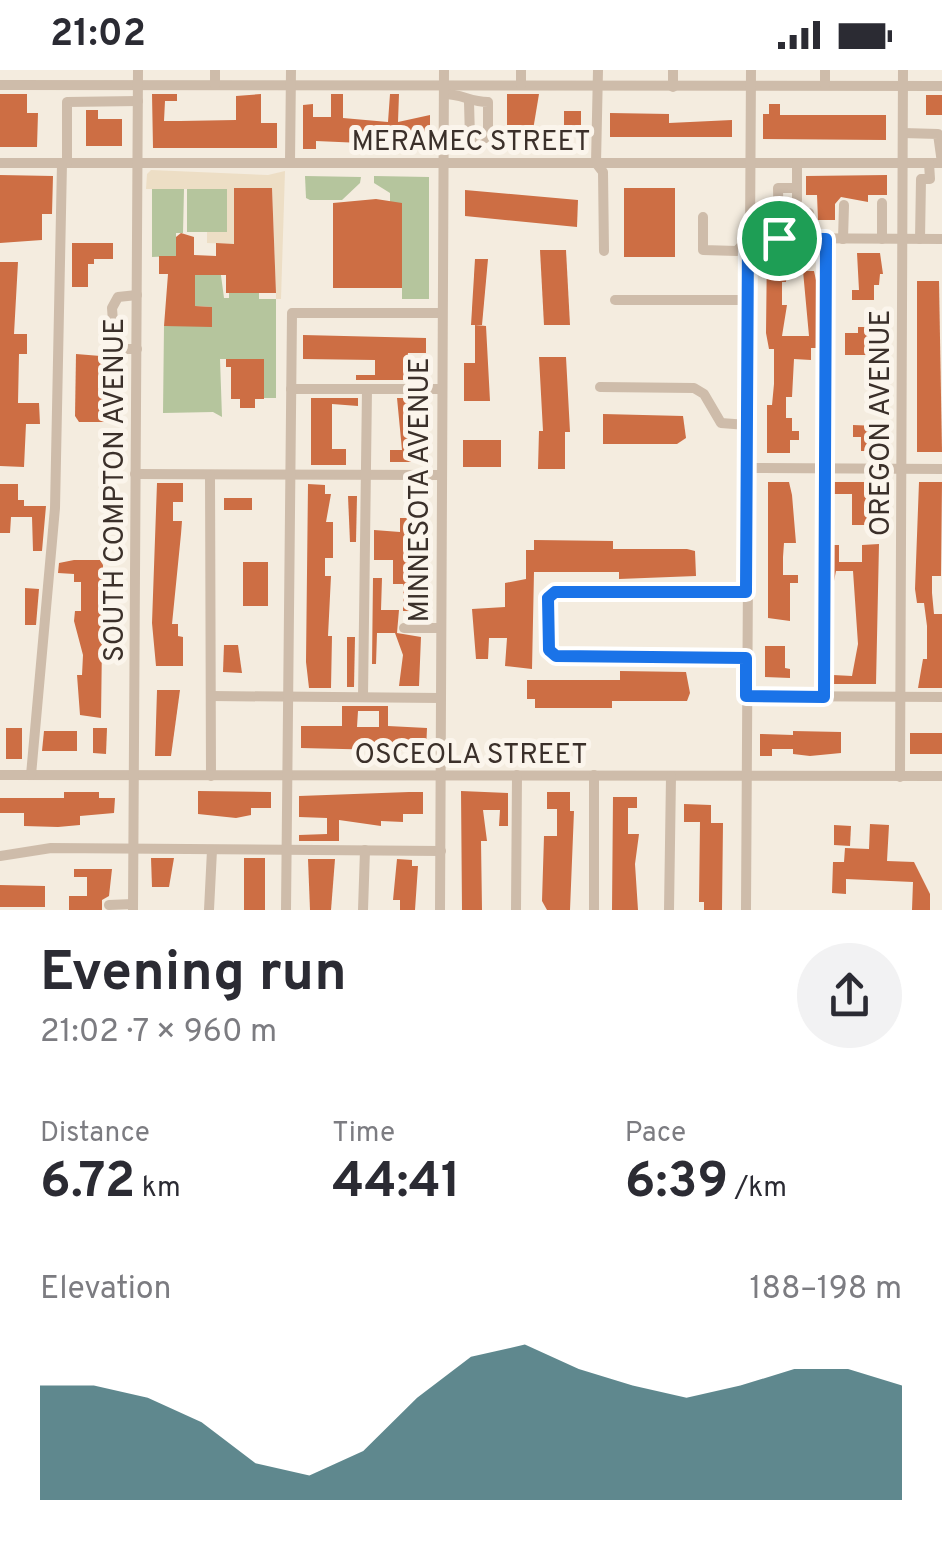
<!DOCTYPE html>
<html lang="en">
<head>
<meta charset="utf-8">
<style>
	body { margin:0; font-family:Overpass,sans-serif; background:#f2f2f3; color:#2b2b33; height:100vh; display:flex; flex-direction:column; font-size:38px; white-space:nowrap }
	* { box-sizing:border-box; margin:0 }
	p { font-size:32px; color:#7c7c81 }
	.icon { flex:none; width:55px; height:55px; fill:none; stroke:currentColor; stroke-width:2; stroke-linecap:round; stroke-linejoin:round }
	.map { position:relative; height:840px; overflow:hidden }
	.details { display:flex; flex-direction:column; background:#fff; flex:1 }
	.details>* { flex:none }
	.pin { position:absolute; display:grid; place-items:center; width:85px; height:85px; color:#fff; margin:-42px; border:5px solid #fff; border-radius:50%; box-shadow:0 2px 10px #0007 }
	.round { display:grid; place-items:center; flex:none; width:105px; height:105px; border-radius:52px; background:#f2f2f3 }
	.headline { display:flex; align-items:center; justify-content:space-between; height:170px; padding:0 40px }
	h1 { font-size:55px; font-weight:700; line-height:75px }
	.metrics { display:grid; grid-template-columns:repeat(3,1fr); gap:15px; height:170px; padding:10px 40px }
	.metrics div { display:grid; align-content:center }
	.metrics b { font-size:50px; font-weight:700 }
	.metrics small { font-size:28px; font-weight:400 }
	.metrics p { font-size:28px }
	.chart { height:280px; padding:20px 40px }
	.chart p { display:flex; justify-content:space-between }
	.chart svg { width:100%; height:180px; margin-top:10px; fill:#1c575f; opacity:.7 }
	.status { display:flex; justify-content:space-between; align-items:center; height:70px; padding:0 50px; background:#fff; direction:ltr }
	.status svg { height:28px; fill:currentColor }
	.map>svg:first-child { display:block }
</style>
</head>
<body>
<div class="status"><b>21:02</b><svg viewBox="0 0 49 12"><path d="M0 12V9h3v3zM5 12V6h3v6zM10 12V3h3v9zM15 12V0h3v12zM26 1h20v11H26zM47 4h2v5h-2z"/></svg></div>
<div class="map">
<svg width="942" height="840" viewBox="0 0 942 840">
	<rect width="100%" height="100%" fill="#f4ecdf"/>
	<g fill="#b5c59d">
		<path d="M305 106 361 107 360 113 342 130H310L306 128Z"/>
		<path d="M374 106 429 107V229H402V133H390V123L374 113Z"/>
		<path d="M152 119H184L183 163H176V186L152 187Z"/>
		<rect x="187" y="119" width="40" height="43"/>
		<path d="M220 198 224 228H229V223H259V229H276V328H264V289H220L222 347 213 342 163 343 164 256H212V237L195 236V205Z"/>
	</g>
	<path fill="#eddec5" d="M151 100 268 105 285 101 281 229H276V223L272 118H234V174L207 173V162H227V119H146L147 104Z"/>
	<g fill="#cd6e44" fill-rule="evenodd">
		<path d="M0 24H27V43H38L37 77H0Z"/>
		<path d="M152 24H177V31H165L164 51H180L236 50V26L261 24V53H277V78H153Z"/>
		<path d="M331 24H343V48L388 52 390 24H399L398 52 430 45V76L316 71V79H303V35L313 34V47H331Z"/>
		<path d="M507 24H539L533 60H507Z"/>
		<rect x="926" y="25" width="16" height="20"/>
		<path d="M769 34H780V45H886V70L763 69V44H769Z"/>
		<path d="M86 40H98V49H122V76H86Z"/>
		<rect x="564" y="41" width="17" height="24"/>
		<path d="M610 43 669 44V53L732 50V67H610Z"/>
		<path d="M0 105 53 106 52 144H42V170L0 173Z"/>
		<path d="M887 105V125H868V132L841 127 835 134V150H818L817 125H806V106Z"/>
		<path d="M234 118H272L276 223H226V205H195V236L212 237V257L164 256 168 204H159V186H176V167L181 163 194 167V185L216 186V173L234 174Z"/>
		<rect x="624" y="118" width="51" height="69"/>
		<path d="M465 120 578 130 577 157 465 146Z"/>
		<path d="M376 129 402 133V218H333V133Z"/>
		<path d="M72 173H113V189H94V194H88V217H72Z"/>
		<path d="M767 177H789L786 212H782V235H787L782 266H809L803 201H814L817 215V278H811V290L794 289 792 327H786V348H792V361H799V370H790V383H767V335H772L774 314V279H769L766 263Z"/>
		<path d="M540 180H566L570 255H544Z"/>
		<path d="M857 183H880L883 204H880L879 215H874V230H852V220H859Z"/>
		<path d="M475 189H488L482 255H471Z"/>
		<path d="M0 192H18L14 264H27V284H19L18 333H39L40 354H26L24 397 0 396Z"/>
		<path d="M917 211H939L942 382H917Z"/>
		<path d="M475 255 486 256 490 331H464V293H475Z"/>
		<path d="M858 257H872L874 285H845V263H858Z"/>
		<path d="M303 265 426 268V283H408L405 310H356V305H375V290L303 289Z"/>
		<path d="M76 284 113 287 112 348 106 352H79L75 346Z"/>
		<path d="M539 287H566L570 362H565V399H538L539 361H543Z"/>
		<path d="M226 289H264V329H255V338H240V329H231V297H226Z"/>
		<path d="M311 328H358V336L332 334V379H346V395H311Z"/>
		<path d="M397 328H421L422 378H418V392H390V380H402Z"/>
		<path d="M603 344 683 346 686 368 677 374H603Z"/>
		<path d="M853 355 877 356V381H861V367H853Z"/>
		<rect x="463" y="370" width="38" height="27"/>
		<path d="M768 412H789L792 425 796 473H784L783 487V505H798V513H790V551L768 548Z"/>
		<path d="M834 412H876V455H852V424H834Z"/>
		<path d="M919 412H942L941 506H932V523L934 544H942V618H918L923 589H927V556L924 533H917L915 519Z"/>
		<path d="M157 413H183V432H173V451H182L181 464 172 554H178V566L183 567V596H156L152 553Z"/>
		<path d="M0 414H18V430H24V436H46L42 481H33L32 447H11L10 463H0Z"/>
		<path d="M308 414 325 415V424H331L326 452H333V488H325V506H331L328 566H332L331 618H309L306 592Z"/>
		<path d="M348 426H357L356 472H350Z"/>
		<rect x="224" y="428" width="28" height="12"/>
		<path d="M400 448H419L421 541H403V514H393V490H374V460L400 462Z"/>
		<path d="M534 470 613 471V479H687L695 481 696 506 619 509V502H534L532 599 505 596 507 568H489L488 589H476L472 539 505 537V513L526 509V480H534Z"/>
		<path d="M879 474 876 614H833V605L852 606 858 574 853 501H836L833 516V475H839V492H862V475Z"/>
		<path d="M74 490H100L103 495 101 648 80 645 77 605H82L83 585 74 551 75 541H81V512H74V504L58 503 59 493Z"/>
		<rect x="243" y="492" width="25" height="44"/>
		<path d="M373 508H382L381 540H399L397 563 421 567 419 616H399L403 585 395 563H377L376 594H372Z"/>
		<path d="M25 518 39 519 36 555H25Z"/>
		<path d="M347 567H355L354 617H347Z"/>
		<path d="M224 575H238L242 603 223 602Z"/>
		<path d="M765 576H785V598L790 599V608L765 607Z"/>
		<path d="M620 601 686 602 690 623 687 631H612V638H535V629H527V610H620Z"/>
		<path d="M157 620H180L171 686H155Z"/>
		<path d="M342 636H388V656L427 658 426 681 301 678V656H342ZM358 641H379V657H357Z"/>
		<rect x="6" y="658" width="16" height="31"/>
		<path d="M93 658H107L106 684 93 683Z"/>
		<path d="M44 661H77V681H42Z"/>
		<path d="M793 661 841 662V683L810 686 793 684V679H772V686H760V664L793 665Z"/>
		<rect x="910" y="663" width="32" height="21"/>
		<path d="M198 721 271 722V738H251V745L236 748 198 744Z"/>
		<path d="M461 721 508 723V756H499L500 740H483L487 771H481L482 840H462Z"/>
		<path d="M64 722H99V728H115L114 743 80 746V755L58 757 24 756V743H0V728H64Z"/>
		<path d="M409 722H423V744H403V752L381 751V756L339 750V771H299V765L327 764V748L299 747V726Z"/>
		<path d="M547 722H570V741H574L570 840H547L542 831 544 766H557V739H547Z"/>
		<path d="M613 727H637V738H628V764H639L635 794 638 840H612Z"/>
		<path d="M684 734 711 735V753H723L722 840H704V832H699L700 752H684Z"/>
		<path d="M870 754 889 755 887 791 914 792 930 824V840H912L913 812 846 809V824L832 823 833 792H844L845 778 869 779Z"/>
		<path d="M834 755 851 756 850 776 834 775Z"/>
		<path d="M151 788H174L169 817H152Z"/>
		<rect x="244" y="788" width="21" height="52"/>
		<path d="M308 789H335L331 840H310Z"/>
		<path d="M397 789 412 790V796H418L415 840H400V830H393Z"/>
		<path d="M74 799H112L109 826 102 830V840H69V826H87V807H74Z"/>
		<path d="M0 815 45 816V837H0Z"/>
	</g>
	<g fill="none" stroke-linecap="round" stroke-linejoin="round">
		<g stroke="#cebcaa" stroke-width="10">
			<path d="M598 0 596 93 603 102 604 181"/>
			<path d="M673 0V17"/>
			<path d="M0 15 942 16"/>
			<path d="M215 15V0"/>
			<path d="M521 15V0"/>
			<path d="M825 15V0"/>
			<path d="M469 32 470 68"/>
			<path d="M903 63 938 64 942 93"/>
			<path d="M443 69 488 68V32C470 32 462 24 444 24"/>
			<path d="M290 92 291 0"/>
			<path d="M0 93H942"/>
			<path d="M67 93V32L138 31"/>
			<path d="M797 93V130"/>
			<path d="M809 143 810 169"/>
			<path d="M703 147V180L737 181 748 168 942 169"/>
			<path d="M779 168 778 118H797"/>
			<path d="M843 169 844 135"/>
			<path d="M882 169V133"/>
			<path d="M920 169 921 109H930L929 93"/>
			<path d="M615 230H748"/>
			<path d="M137 279H115L112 238 118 227 137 225"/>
			<path d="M600 317 694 318 704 324 721 353 747 355"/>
			<path d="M291 319H441"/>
			<path d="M747 398 942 399"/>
			<path d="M135 404 440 405"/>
			<path d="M210 405 211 706"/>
			<path d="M745 522H555L549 527V579L556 586 746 588"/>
			<path d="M404 558H440"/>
			<path d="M212 626 440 628"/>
			<path d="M746 626 942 627"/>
			<path d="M363 627 367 319"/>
			<path d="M824 627 826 169"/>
			<path d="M0 705 942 706"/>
			<path d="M31 705 55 438 62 93"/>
			<path d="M594 705V840"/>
			<path d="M900 707 903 0"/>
			<path d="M0 786 51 778 441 781"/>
			<path d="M109 835 133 834"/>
			<path d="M133 840 138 0"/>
			<path d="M209 840 212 780"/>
			<path d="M286 840 292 243H442"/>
			<path d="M363 840 365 780"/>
			<path d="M440 840 444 0"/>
			<path d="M516 840 517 705"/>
			<path d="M669 840 671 706"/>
			<path d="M746 840 751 0"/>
		</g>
	</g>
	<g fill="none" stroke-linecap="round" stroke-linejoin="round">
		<defs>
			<path id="route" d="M748 168 826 169 824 627 746 626V588L556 586 549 580 548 528 555 522H746Z"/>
		</defs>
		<use href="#route" stroke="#fff" stroke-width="20"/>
		<use href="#route" stroke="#1a73e8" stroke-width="12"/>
	</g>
	<g text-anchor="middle" stroke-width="10" stroke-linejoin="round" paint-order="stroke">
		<g font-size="28" fill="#3b302a" stroke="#fbf5ec">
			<text x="471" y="80">MERAMEC STREET</text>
			<text transform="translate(879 353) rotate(-90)" y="10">OREGON AVENUE</text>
			<text transform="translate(113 420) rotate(-90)" y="10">SOUTH COMPTON AVENUE</text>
			<text transform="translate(418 420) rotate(-90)" y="10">MINNESOTA AVENUE</text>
			<text x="471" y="693">OSCEOLA STREET</text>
		</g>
	</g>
</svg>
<div class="pin" style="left:779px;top:168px;background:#1e9e55"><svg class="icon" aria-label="arrive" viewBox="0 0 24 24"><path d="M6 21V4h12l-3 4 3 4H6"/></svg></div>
</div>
<section class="details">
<div class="headline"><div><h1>Evening run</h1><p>21:02 · 7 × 960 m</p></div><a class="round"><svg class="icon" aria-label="share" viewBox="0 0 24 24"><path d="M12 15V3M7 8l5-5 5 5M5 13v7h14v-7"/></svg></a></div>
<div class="metrics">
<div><p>Distance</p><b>6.72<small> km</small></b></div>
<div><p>Time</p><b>44:41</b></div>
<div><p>Pace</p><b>6:39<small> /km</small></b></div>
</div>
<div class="chart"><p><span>Elevation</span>188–198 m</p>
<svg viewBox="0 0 160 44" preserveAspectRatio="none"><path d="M0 44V16L10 16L20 19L30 25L40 35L50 38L60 32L70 19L80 9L90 6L100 12L110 16L120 19L130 16L140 12L150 12L160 16V44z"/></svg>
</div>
</section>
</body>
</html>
